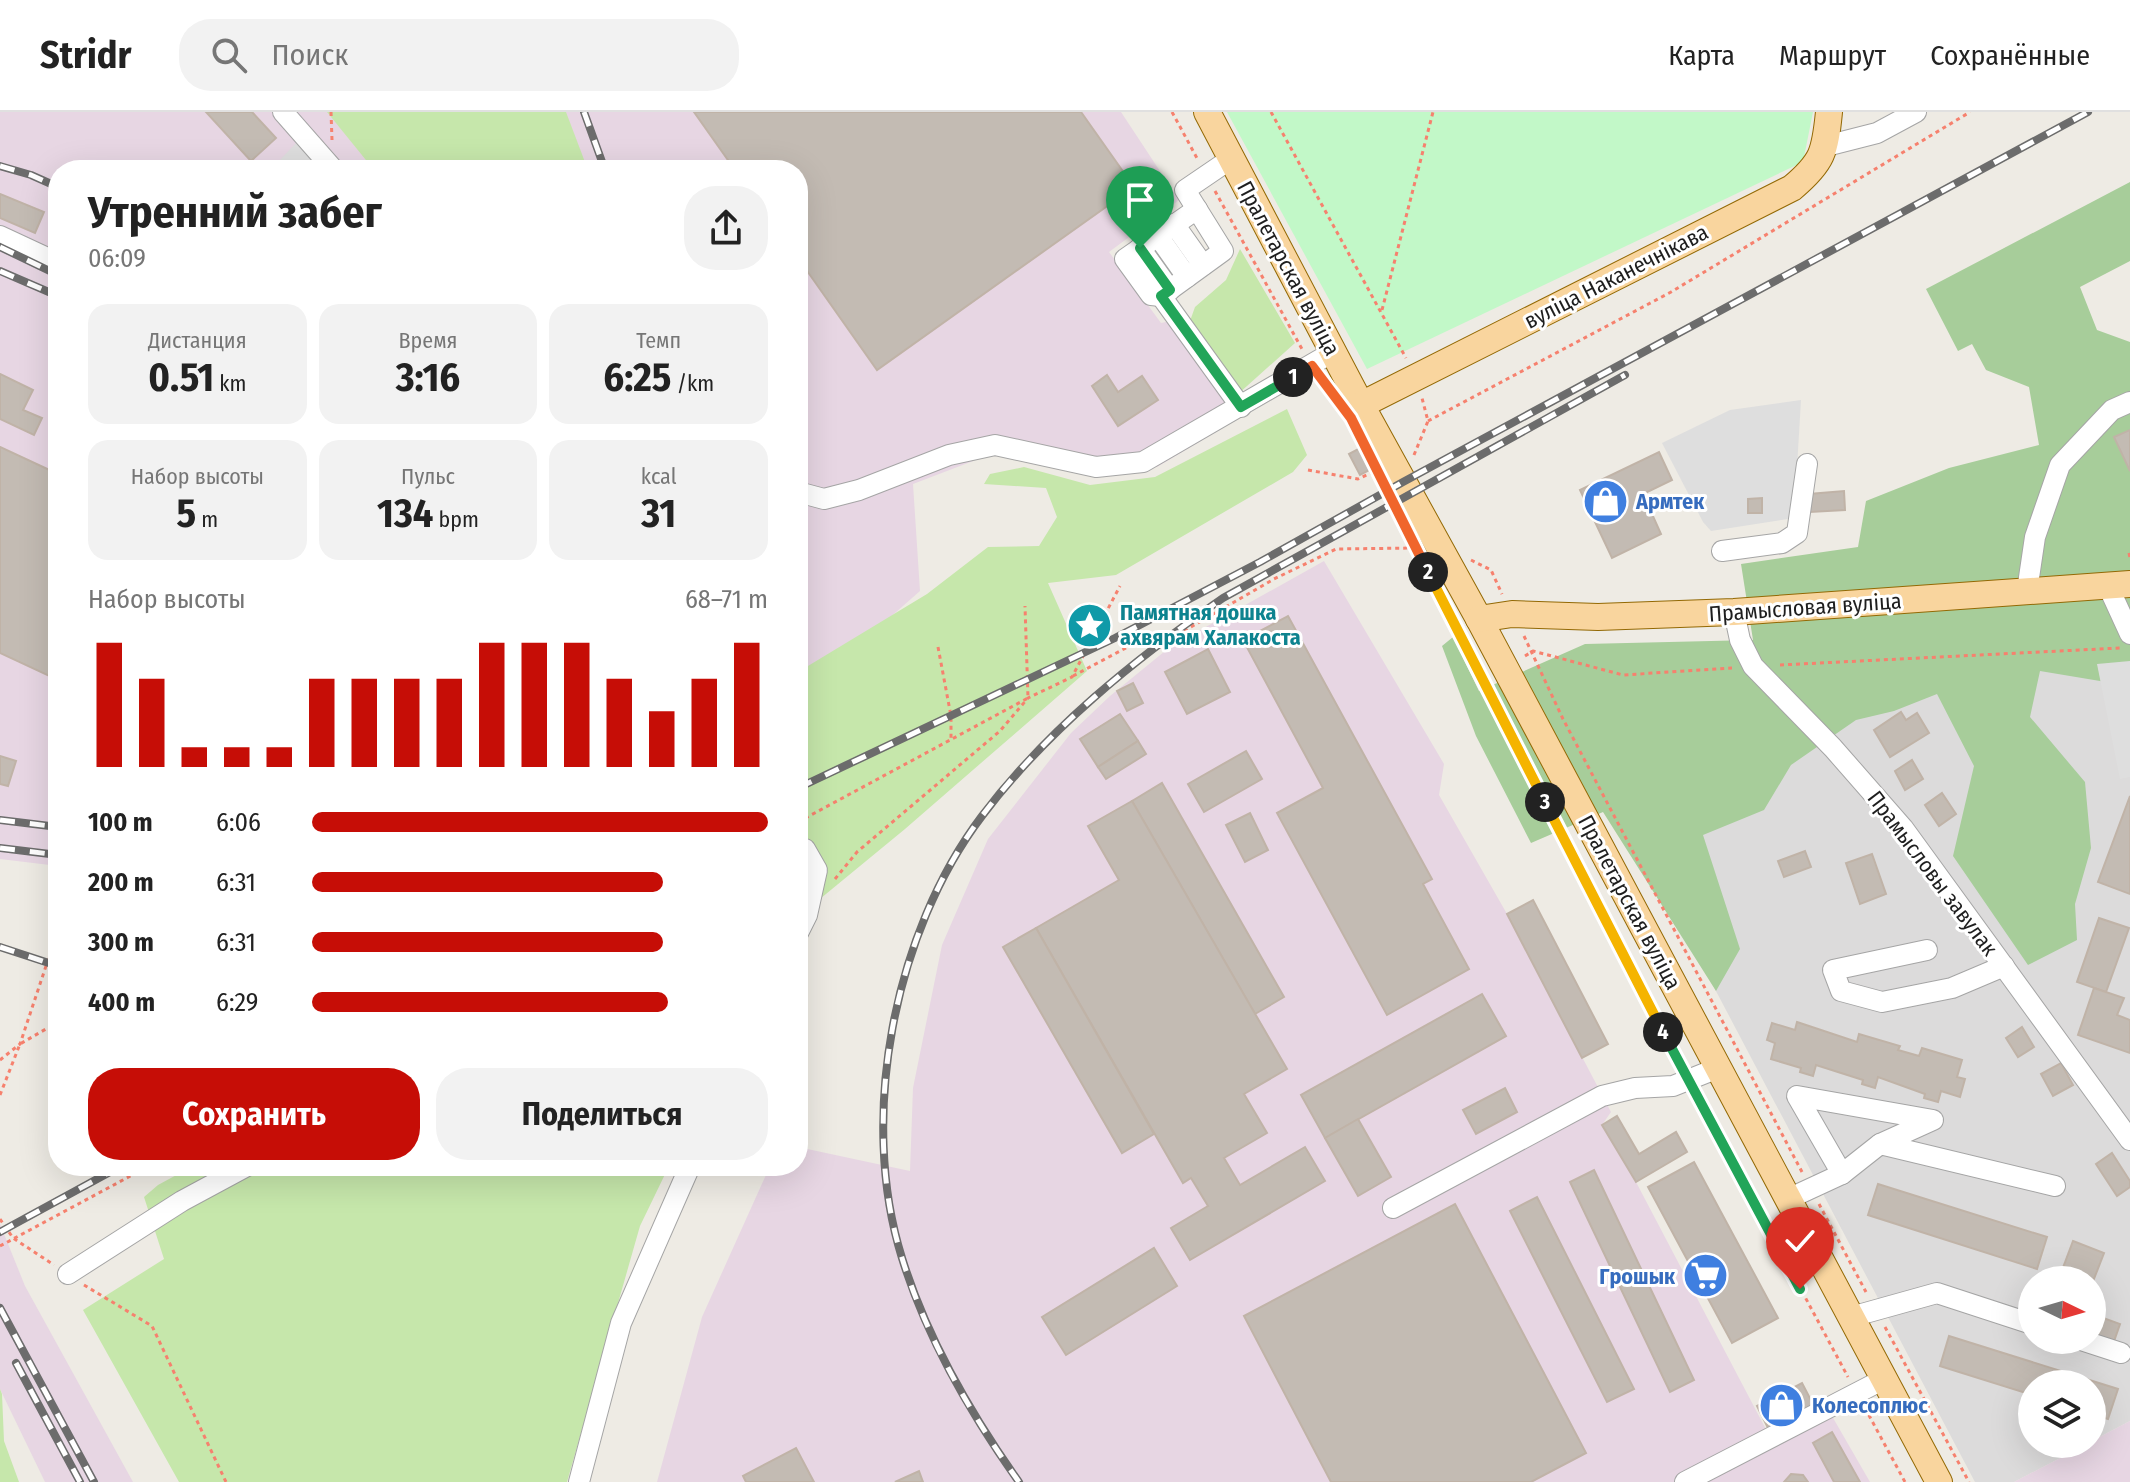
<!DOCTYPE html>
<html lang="ru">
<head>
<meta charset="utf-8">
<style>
	body { margin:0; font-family:"Fira Sans Condensed",sans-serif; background:#f2f2f2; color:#222; height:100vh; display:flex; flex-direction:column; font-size:30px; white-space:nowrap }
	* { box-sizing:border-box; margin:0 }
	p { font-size:26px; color:#767676 }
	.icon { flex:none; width:44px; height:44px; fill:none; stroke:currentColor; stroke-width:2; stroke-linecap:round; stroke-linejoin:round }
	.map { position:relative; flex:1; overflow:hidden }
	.sheet { position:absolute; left:48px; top:48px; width:760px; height:1016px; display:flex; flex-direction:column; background:#fff; border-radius:32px; box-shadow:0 8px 32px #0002 }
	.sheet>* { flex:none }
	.needle { width:52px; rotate:95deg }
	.tools { position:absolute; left:2018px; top:1154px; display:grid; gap:16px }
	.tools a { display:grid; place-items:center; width:88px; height:88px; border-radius:50%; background:#fff; box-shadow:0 8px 32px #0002; font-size:40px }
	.pin { position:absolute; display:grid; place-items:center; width:68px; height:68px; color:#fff; margin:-82px -34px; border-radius:50% 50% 50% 0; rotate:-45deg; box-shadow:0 0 8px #0007 }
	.pin .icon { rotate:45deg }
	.km { position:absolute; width:40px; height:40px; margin:-20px; border-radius:50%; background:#222; color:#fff; font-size:22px; line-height:40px; text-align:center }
	.round { display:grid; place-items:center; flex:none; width:84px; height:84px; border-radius:32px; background:#f2f2f2 }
	.headline { display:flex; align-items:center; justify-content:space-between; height:136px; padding:0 40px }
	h1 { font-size:44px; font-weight:700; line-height:60px }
	.metrics { display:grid; grid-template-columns:repeat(3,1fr); gap:12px; height:136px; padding:8px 40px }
	.metrics div { display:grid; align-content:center; border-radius:20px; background:#f2f2f2; text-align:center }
	.metrics b { font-size:40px; font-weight:700 }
	.metrics small { font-size:22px; font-weight:400 }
	.metrics p { font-size:22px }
	.chart { height:224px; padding:16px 40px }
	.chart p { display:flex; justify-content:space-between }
	.chart svg { width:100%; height:144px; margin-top:8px; stroke:#c60d06; stroke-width:6 }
	.primary-button { display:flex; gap:16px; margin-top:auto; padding:16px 40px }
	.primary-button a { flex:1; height:92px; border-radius:32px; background:#c60d06; color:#fff; font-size:32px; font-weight:700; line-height:92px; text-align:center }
	.primary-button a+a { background:#f2f2f2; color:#222 }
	ul { padding:0 40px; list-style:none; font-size:26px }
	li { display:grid; grid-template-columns:128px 96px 1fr; align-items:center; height:60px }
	li i { height:20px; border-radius:10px; background:#c60d06 }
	header { display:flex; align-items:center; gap:48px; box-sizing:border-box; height:112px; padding:0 40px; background:#fff; border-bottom:2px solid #e0e0e0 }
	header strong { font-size:38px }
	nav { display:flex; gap:44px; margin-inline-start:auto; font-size:28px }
	.search { width:560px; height:72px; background:#f2f2f2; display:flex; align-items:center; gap:20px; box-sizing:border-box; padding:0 28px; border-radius:32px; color:#767676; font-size:30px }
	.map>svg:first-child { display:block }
</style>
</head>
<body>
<header>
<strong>Stridr</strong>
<div class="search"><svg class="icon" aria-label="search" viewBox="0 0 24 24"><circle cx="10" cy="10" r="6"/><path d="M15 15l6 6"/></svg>Поиск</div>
<nav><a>Карта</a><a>Маршрут</a><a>Сохранённые</a></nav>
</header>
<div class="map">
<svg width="2130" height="1370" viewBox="0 0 2130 1370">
	<rect width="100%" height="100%" fill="#eeebe4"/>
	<path fill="#dcdbdb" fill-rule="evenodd" d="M2130 252V1309L2092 1329V1272H2032V1332H2087L2014 1370H1975L1545 555 2090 498ZM2032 1168H2092V1228H2032Z"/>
	<g fill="#e7d6e3">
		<path d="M0 0H1121L1179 88 1109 140 1161 211 1171 209 1243 304 1157 355 1100 362 994 341 913 372 920 479 870 523 798 566V58H58V754L0 747Z"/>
		<path d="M1324 449 1444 652 1439 683 1507 802 1611 1000 1602 1013 1636 1070 1770 1325 1825 1292 1870 1370H657L702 1205 770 1054H798V1035L910 1059 913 976 942 833 988 727 1071 621 1110 584 1170 535Z"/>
		<path d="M0 1112 25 1174 133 1370H45L0 1277Z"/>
		<path d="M2130 1309V1370H2014L2087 1332H2092V1329Z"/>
	</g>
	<g fill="#c6e7ab">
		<path d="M327 0H566L588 58H374Z"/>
		<path d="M1240 137 1295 231 1237 283 1190 209 1195 195 1226 168Z"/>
		<path d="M1287 297 1307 343 1293 360 1116 463 1048 471 1087 559 905 717 798 805V560L927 482 988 435 1039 434 1057 405 1046 376 984 372 990 362 1024 355 1090 373 1155 365Z"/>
		<path d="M193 1054H669L640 1114 567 1370H179L83 1198 164 1147 144 1085 158 1073Z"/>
		<path d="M0 1277 2 1282 4 1329 19 1370H0Z"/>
	</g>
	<path fill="#a7cd9a" d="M2130 70V149L2080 175 2097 218 2130 230V318L2115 326 2130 359V574L2040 559 2030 605 2085 670 2091 736 2075 792 2077 828 2028 853 1953 744 1974 654 1937 582 1894 599 1856 608 1791 653 1764 698 1703 723 1740 837 1716 879 1603 700 1531 731 1476 624 1442 534 1453 525 1479 579 1585 532 1753 528 1741 452 1858 435 1866 389 1949 356 2039 333 2029 275 1986 258 1972 232 1958 239 1926 177Z"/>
	<path fill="#c2f8c8" d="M1227 0H1813L1803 50 1367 257Z"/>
	<g fill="#dedede">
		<path d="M296 31 325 58H291L280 48Z"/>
		<path d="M1801 288 1794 406 1711 419 1703 410 1662 331 1730 298Z"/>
		<path d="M2130 549V665L2120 667 2097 552Z"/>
	</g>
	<g fill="#c3bbb3" stroke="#c0b3a7" stroke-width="2">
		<path d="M206 0H252L276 26 251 49Z"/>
		<path d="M694 0H1081L1134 75 877 258 798 146V58H735Z"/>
		<path d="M0 82 44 100 35 121 0 106Z"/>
		<path d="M0 262 33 278 23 298 42 306 34 323 0 307Z"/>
		<path d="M1107 263 1118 280 1142 264 1158 288 1118 314 1092 274Z"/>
		<path d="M2130 318V359L2114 325Z"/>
		<path d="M0 335 58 362V568L0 541Z"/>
		<path d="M1362 335 1373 356 1360 363 1349 342Z"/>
		<path d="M1659 340 1672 368 1643 382 1661 422 1612 446 1580 378Z"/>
		<path d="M1844 379 1845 398 1810 400 1809 382Z"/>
		<path d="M1762 386V401H1748V387Z"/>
		<path d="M1288 504 1432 767 1423 772 1469 857 1387 903 1277 701 1323 676 1243 528Z"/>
		<path d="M1208 537 1230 580 1187 602 1165 560Z"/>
		<path d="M1133 571 1143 591 1127 599 1117 579Z"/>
		<path d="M1901 600 1906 608 1917 601 1929 621 1890 645 1874 618Z"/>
		<path d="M1120 602 1138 629 1098 655 1080 627Z"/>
		<path d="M1138 629 1146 642 1106 667 1098 655Z"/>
		<path d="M1246 639 1262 667 1204 700 1188 672Z"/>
		<path d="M0 644 16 649 8 674 0 672Z"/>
		<path d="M1912 648 1923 667 1905 678 1895 659Z"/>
		<path d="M1162 671 1284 885 1255 902 1132 689Z"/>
		<path d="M1942 681 1956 702 1939 714 1925 693Z"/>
		<path d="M2130 684V782L2098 770Z"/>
		<path d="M1132 689 1287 957 1244 982 1267 1021 1224 1046 1240 1073 1305 1035 1325 1069 1190 1148 1171 1116 1208 1094 1191 1066 1183 1071 1036 816 1119 768 1088 714Z"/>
		<path d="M1250 701 1268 738 1245 750 1226 713Z"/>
		<path d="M1805 739 1811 755 1784 765 1778 749Z"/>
		<path d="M1872 742 1886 782 1860 792 1846 751Z"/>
		<path d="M1533 788 1608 932 1582 946 1507 802Z"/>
		<path d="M2099 806 2129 816 2106 880 2077 870Z"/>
		<path d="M1036 816 1154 1022 1122 1041 1003 835Z"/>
		<path d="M2094 876 2124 886 2117 903 2130 908V941L2078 923Z"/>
		<path d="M1482 882 1506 924 1325 1026 1301 983Z"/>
		<path d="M1797 910 1857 930 1859 922 1900 934 1898 938 1919 944 1922 936 1962 948 1957 965 1965 967 1960 985 1941 979 1938 990 1924 986 1925 982 1878 965 1875 976 1862 972 1863 968 1816 953 1813 964 1800 960 1801 956 1771 947 1775 931 1767 928 1772 911 1795 918Z"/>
		<path d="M2022 915 2034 935 2018 945 2006 926Z"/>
		<path d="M2061 951 2073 973 2053 984 2041 962Z"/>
		<path d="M1505 976 1517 1000 1476 1022 1463 998Z"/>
		<path d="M1617 1004 1639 1042 1676 1020 1687 1040 1636 1070 1602 1013Z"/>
		<path d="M1358 1007 1391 1065 1358 1084 1325 1026Z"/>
		<path d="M2112 1041 2130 1069V1075L2117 1084 2096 1052Z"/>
		<path d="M1694 1050 1778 1206 1732 1231 1648 1075Z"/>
		<path d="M1594 1058 1694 1268 1670 1280 1570 1070Z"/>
		<path d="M1878 1072 2047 1125 2037 1157 1868 1103Z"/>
		<path d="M1537 1085 1634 1277 1607 1290 1510 1099Z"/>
		<path d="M1455 1092 1586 1341 1531 1370H1331L1244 1204Z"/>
		<path d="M2073 1129 2104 1141 2092 1172V1168H2081L2061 1161Z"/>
		<path d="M1154 1136 1177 1174 1066 1243 1042 1205Z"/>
		<path d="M2095 1203 2120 1212 2112 1235 2092 1228Z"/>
		<path d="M1949 1224 2118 1277 2108 1307 2092 1302V1272H2032V1283L1940 1254Z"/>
		<path d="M1802 1271 1814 1294 1769 1318 1757 1294Z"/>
		<path d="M1832 1320 1860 1370H1834L1813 1331Z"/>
		<path d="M796 1336 814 1370H746L743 1364Z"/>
		<path d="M919 1359 923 1370H895Z"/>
		<path d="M1791 1362 1803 1363 1808 1370H1784Z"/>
	</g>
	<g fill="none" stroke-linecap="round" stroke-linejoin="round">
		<defs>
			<g id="minor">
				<path d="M283 0 334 58"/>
				<path d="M1826 34 1877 21 1916 0"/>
				<path d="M1232 46 1185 78 1223 139 1161 184 1241 295"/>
				<path d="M1174 112 1203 153"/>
				<path d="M0 124 58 151"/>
				<path d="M1158 124 1187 165"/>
				<path d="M1140 136 1170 178"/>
				<path d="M1161 184 1151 183 1125 147 1197 97"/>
				<path d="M798 380 824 387 859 378 949 343 995 333 1096 355 1143 350 1333 240"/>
				<path d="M1722 439 1782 431 1797 421 1807 352"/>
				<path d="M2108 474 2130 522"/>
				<path d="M2027 479 2035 425 2060 353 2112 298 2130 290"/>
				<path d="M1734 500 1740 528 1753 554 1833 636 1903 716 2130 1028"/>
				<path d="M798 741 805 737 817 758 807 803 798 821"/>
				<path d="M1927 838 1833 858 1841 879 1882 890 1952 876 2004 854"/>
				<path d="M1842 1062 1797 984 1933 1008 1880 1032"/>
				<path d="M1788 1087 1842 1062 1880 1032 2055 1074"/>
				<path d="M1393 1096 1602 984 1635 976 1673 974 1718 956"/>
				<path d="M68 1162 182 1089 247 1054"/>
				<path d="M1851 1205 1937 1181 2032 1212"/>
				<path d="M2081 1228 2121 1241"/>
				<path d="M579 1370 621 1211 690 1054"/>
				<path d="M1685 1370 1884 1267"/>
			</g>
			<g id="major">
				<path d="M1207 0 1361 293 1479 507 1939 1370"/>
				<path d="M1361 293 1792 76C1823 50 1825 40 1829 0"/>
				<path d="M1479 507 1512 502 1598 505 1734 500 2130 472"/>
			</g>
		</defs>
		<use href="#minor" stroke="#a5a5a5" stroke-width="22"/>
		<use href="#major" stroke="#936904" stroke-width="28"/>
		<g stroke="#f6816e" stroke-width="3" stroke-dasharray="4 4" stroke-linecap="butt">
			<path d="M331 0 332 28"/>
			<path d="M1172 0 1198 48"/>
			<path d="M1271 0 1406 246"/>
			<path d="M1215 79 1302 237"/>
			<path d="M1382 198 1433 0"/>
			<path d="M1428 309 1671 180 1970 0"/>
			<path d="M1414 343 1428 309 1422 286"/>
			<path d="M1308 358 1358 367 1375 359"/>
			<path d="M2129 441 2130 446"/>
			<path d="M1471 448 1491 458 1502 482"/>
			<path d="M1450 502 1679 951"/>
			<path d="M1524 524 1563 607 1802 1060"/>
			<path d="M938 535 951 604V626"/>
			<path d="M1525 544 1533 539 1623 563 1732 556"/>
			<path d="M1780 553 2120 536"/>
			<path d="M1073 564 1152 522 1170 531 1189 516 1274 467 1336 437 1416 436"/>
			<path d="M798 710 1028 586 1025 494"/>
			<path d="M835 767 857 740 1000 619 1028 586 1072 565 1120 474"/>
			<path d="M0 948 20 932 47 851 58 829"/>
			<path d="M1696 982 1848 1265"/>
			<path d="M0 983 20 932 58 910"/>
			<path d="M1819 1092 1866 1180"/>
			<path d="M0 1107 13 1126 54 1153"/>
			<path d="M0 1134 149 1054"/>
			<path d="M84 1173 152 1214 226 1370"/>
			<path d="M1885 1215 1969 1370"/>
			<path d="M1865 1296 1905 1370"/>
		</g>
		<use href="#minor" stroke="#fff" stroke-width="20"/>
		<use href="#major" stroke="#f9d59e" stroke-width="26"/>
		<defs>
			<g id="rail">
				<path d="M584 0 605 58"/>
				<path d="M0 54 31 63 58 75"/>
				<path d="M0 135 58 163"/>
				<path d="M0 159 58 184"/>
				<path d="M798 676 1115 526 1260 450 1403 370 2088 0"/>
				<path d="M0 708 58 715"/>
				<path d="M0 736 58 743"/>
				<path d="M0 835 58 854"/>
				<path d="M0 1120 121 1054"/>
				<path d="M0 1196 94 1370"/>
				<path d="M16 1251 80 1370"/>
				<path d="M1019 1370C970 1301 927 1227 902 1146 858 1006 894 820 982 704 1047 618 1135 547 1223 486L1625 263"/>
			</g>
		</defs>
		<use href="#rail" stroke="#6c6c6c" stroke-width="8"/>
		<use href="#rail" stroke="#fff" stroke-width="5" stroke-dasharray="15" stroke-linecap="butt"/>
	</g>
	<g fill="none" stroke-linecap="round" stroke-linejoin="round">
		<defs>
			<path id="split-1" d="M1140 136 1170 178 1161 184 1241 295 1293 265"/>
			<path id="split-2" d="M1293 265 1312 254 1351 306 1428 460"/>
			<path id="split-3" d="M1428 460 1545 690"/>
			<path id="split-4" d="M1545 690 1663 920"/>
			<path id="split-5" d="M1663 920 1800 1177"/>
		</defs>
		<use href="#split-1" stroke="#fff" stroke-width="16"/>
		<use href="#split-2" stroke="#fff" stroke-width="16"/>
		<use href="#split-3" stroke="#fff" stroke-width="16"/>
		<use href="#split-4" stroke="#fff" stroke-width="16"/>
		<use href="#split-5" stroke="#fff" stroke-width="16"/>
		<use href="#split-1" stroke="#22a559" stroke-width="10"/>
		<use href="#split-2" stroke="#f0652b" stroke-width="10"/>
		<use href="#split-3" stroke="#f5b400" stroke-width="10"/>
		<use href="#split-4" stroke="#f5b400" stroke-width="10"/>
		<use href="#split-5" stroke="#22a559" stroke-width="10"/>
	</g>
	<defs>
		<symbol id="shop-disc" viewBox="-11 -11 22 22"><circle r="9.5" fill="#3f7fe0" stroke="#fff"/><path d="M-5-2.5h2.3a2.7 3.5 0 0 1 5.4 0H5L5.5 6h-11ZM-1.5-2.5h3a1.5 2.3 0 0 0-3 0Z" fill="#fff"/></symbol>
		<symbol id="sight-disc" viewBox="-11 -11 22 22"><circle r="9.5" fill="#0f9aa8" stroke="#fff"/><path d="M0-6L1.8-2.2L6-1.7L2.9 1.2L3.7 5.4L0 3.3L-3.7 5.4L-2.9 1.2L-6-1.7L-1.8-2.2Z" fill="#fff"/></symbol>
		<symbol id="supermarket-disc" viewBox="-11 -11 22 22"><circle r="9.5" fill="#3f7fe0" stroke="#fff"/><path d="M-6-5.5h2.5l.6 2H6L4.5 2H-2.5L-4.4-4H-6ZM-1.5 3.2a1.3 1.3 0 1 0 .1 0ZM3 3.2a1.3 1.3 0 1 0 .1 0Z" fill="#fff"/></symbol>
	</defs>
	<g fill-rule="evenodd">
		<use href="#shop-disc" x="1580" y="364" width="51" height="51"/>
		<use href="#sight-disc" x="1064" y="488" width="51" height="51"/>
		<use href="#supermarket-disc" x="1680" y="1138" width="51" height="51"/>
		<use href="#shop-disc" x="1756" y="1268" width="51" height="51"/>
	</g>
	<g text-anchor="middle" stroke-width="6" stroke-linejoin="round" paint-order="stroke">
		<g font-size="22" fill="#1e1e1e" stroke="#fff">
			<text transform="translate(1289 156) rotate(62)" y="8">Пралетарская вуліца</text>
			<text transform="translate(1616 164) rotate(-27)" y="8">вуліца Наканечнікава</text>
			<text transform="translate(1805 495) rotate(-4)" y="8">Прамысловая вуліца</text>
			<text transform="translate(1933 761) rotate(53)" y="8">Прамысловы завулак</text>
			<text transform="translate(1630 790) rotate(62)" y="8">Пралетарская вуліца</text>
		</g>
		<g font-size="22" font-weight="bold" fill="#366cbe" stroke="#fff" text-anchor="start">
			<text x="1636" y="397">Армтек</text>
			<text x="1675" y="1172" text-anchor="end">Грошык</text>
			<text x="1812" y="1301">Колесоплюс</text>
		</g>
		<g font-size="22" font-weight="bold" fill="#0d838f" stroke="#fff" text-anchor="start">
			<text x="1120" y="508">Памятная дошка<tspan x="1120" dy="25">ахвярам Халакоста</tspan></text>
		</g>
	</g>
</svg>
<div class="tools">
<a><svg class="needle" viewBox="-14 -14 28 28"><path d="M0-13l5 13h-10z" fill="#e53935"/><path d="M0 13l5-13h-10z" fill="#767676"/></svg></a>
<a><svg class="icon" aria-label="layers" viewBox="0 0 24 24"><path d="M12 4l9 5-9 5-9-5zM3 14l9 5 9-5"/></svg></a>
</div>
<div class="pin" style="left:1140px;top:136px;background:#1e9e55"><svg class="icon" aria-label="arrive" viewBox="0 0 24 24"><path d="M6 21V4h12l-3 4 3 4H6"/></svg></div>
<div class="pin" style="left:1800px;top:1177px;background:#d93025"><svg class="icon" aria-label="check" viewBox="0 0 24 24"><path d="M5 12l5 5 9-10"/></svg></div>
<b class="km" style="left:1293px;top:265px">1</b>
<b class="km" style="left:1428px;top:460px">2</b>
<b class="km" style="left:1545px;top:690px">3</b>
<b class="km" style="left:1663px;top:920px">4</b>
<section class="sheet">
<div class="headline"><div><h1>Утренний забег</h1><p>06:09</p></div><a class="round"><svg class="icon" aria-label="share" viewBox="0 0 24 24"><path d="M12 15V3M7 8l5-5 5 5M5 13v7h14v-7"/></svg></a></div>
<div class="metrics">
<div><p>Дистанция</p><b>0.51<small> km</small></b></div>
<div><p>Время</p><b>3:16</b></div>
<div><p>Темп</p><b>6:25<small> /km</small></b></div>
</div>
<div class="metrics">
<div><p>Набор высоты</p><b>5<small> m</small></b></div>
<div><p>Пульс</p><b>134<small> bpm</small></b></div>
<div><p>kcal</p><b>31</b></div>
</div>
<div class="chart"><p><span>Набор высоты</span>68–71 m</p>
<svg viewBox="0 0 160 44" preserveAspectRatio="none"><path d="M5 44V6M15 44V17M25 44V38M35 44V38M45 44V38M55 44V17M65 44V17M75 44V17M85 44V17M95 44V6M105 44V6M115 44V6M125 44V17M135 44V27M145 44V17M155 44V6"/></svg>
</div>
<ul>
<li><b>100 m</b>6:06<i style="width:100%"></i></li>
<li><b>200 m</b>6:31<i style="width:77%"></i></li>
<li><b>300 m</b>6:31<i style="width:77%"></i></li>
<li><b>400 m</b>6:29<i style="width:78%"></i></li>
</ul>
<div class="primary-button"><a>Сохранить</a><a>Поделиться</a></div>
</section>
</div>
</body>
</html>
